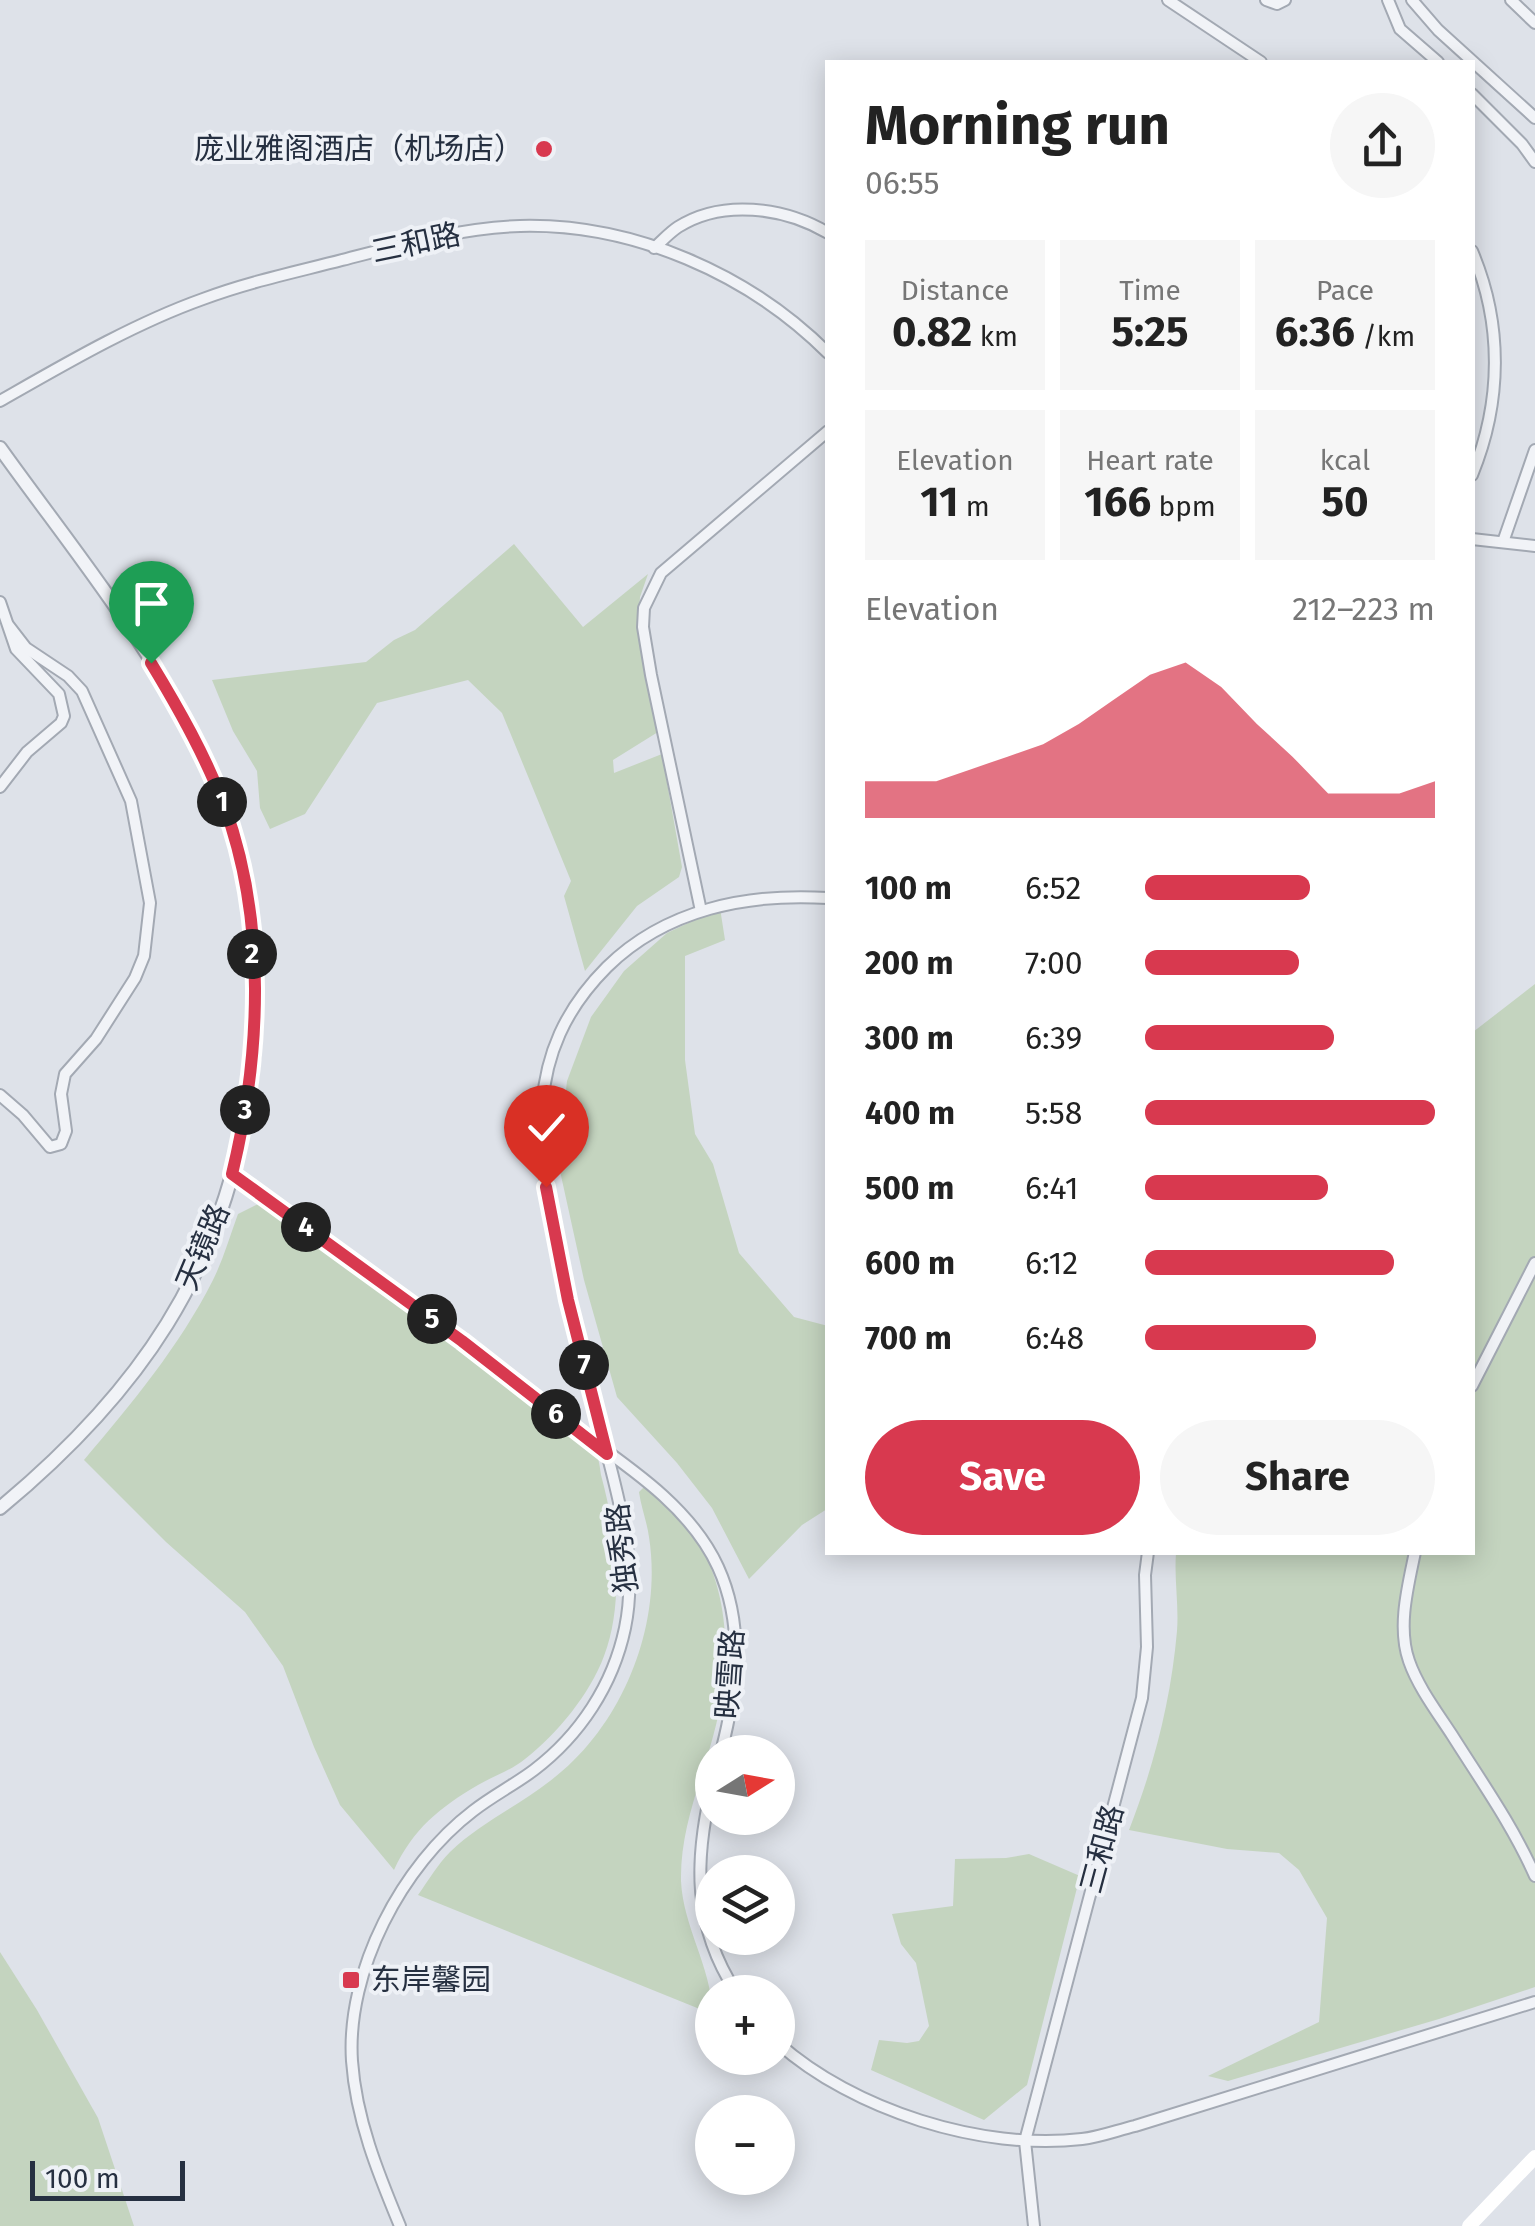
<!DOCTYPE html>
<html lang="en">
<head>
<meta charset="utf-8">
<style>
	body { margin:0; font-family:"Fira Sans","Noto Sans SC",sans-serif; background:#f6f6f6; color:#222; height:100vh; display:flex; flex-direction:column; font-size:38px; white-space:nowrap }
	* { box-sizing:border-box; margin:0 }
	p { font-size:32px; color:#767676 }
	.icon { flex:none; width:55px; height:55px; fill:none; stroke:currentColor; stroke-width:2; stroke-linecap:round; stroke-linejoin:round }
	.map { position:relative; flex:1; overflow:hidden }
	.panel { position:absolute; left:825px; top:60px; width:650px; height:1495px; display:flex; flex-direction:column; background:#fff; border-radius:0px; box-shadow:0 5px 25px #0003 }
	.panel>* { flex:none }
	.needle { width:65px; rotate:79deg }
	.tools { position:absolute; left:695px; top:1735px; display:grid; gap:20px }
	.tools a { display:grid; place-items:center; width:100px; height:100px; border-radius:50%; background:#fff; box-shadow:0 5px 25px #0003; font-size:50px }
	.scale { position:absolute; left:30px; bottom:25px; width:155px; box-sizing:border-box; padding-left:10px; border:5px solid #263041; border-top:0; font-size:28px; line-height:35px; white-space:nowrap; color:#263041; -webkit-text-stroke:8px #eef1f6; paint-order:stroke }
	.pin { position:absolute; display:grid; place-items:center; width:85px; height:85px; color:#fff; margin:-102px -42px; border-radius:50% 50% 50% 0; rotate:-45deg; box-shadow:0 0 10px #0007 }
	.pin .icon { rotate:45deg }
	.km { position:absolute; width:50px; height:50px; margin:-25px; border-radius:50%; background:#222; color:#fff; font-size:28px; line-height:50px; text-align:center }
	.round { display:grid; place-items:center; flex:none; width:105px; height:105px; border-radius:52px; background:#f6f6f6 }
	.headline { display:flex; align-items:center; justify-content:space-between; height:170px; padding:0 40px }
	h1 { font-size:55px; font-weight:700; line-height:75px }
	.stats { display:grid; grid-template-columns:repeat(3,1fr); gap:15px; height:170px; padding:10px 40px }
	.stats div { display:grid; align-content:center; border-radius:0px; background:#f6f6f6; text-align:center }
	.stats b { font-size:42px; font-weight:700 }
	.stats small { font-size:28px; font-weight:400 }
	.stats p { font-size:28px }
	.chart { height:280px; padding:20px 40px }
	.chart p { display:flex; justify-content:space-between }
	.chart svg { width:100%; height:180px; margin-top:10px; fill:#d8394f; opacity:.7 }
	.cta { display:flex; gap:20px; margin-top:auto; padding:20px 40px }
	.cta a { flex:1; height:115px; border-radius:60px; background:#d8394f; color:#fff; font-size:40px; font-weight:700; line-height:115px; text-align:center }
	.cta a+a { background:#f6f6f6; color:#222 }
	ul { padding:0 40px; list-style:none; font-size:32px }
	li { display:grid; grid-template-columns:160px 120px 1fr; align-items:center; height:75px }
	li i { height:25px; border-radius:12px; background:#d8394f }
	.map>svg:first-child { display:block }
</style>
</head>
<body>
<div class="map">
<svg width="1535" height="2226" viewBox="0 0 1535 2226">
	<rect width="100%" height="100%" fill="#dee2e9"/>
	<g fill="#c4d4bf">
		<path d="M514 544 583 627 648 574 640 597 639 614 658 732 613 760 614 773 662 754 682 867 679 877 637 906 585 971 564 896 571 881 502 713 468 680 377 703 305 814 270 829 260 808 257 771 233 731 212 680 366 662 394 640 415 630Z"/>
		<path d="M720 908 725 940 685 956V1060L695 1134 713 1164 739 1253 794 1317 828 1326 827 1509 802 1525 749 1579 712 1508 677 1463 617 1397 584 1280 558 1162 567 1081 591 1017 624 971 667 933Z"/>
		<path d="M1535 984V1987L1439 2019 1228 2081 1208 2076 1319 2022 1327 1918 1299 1870 1279 1853 1227 1849 1129 1830C1154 1766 1171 1700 1177 1631 1179 1605 1174 1579 1176 1553L1472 1552 1473 1032Z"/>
		<path d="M264 1201 572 1423C580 1432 591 1442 596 1453 599 1459 600 1468 601 1475 616 1530 625 1601 604 1656 590 1694 557 1734 525 1759 512 1770 493 1776 478 1785 439 1808 413 1829 394 1870L340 1805 314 1747 283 1666 245 1612 166 1542 84 1460C132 1403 179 1347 213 1280 223 1260 230 1236 238 1214Z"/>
		<path d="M644 1487C665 1493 681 1515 693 1533 730 1588 732 1663 716 1725 703 1779 680 1825 681 1881 683 1928 713 1970 712 2014L418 1895C428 1881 438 1864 450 1852 479 1824 518 1806 550 1781 622 1727 663 1626 649 1537 647 1522 641 1507 639 1492Z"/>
		<path d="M1029 1854 1080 1876 1027 2085 984 2120 871 2070 879 2040 907 2043 919 2041 929 2026 916 1963 901 1944 892 1914 953 1906 955 1859 1006 1858Z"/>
		<path d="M0 1952 37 2010 98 2118 134 2226H0Z"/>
	</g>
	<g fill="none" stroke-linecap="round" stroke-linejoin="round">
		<defs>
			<g id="minor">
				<path d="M1168 0 1261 62"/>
				<path d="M1266 0 1277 4 1285 0"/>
				<path d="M1388 0 1400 29 1438 62"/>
				<path d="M1412 0 1438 30 1535 118"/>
				<path d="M1511 0 1535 23"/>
				<path d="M1472 94 1522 144 1535 162"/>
				<path d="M654 248C662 241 669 233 678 227 722 199 784 207 828 233"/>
				<path d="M1472 251C1503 324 1502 402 1472 475"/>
				<path d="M0 401C65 364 133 324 203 299 248 282 296 272 342 260 401 245 459 228 520 226 633 223 749 274 828 353"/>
				<path d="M1472 539 1535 546"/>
				<path d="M1503 542 1535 450"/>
				<path d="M0 602 16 649 59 694 64 716 61 723 27 752 0 787"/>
				<path d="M701 911 651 675 643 627 644 608 661 573 828 431"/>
				<path d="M0 1095 23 1115 50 1147 61 1144 66 1131 61 1094 65 1074 96 1039 135 978 144 956 150 903 131 801 82 691 68 676 26 648 9 626"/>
				<path d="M232 1173C340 1252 448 1331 554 1413 612 1457 687 1499 718 1567 745 1626 737 1691 721 1752"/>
				<path d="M1472 1386 1535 1263"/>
				<path d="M1415 1552C1408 1586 1397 1627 1409 1661 1418 1687 1437 1712 1452 1735 1481 1781 1513 1826 1535 1876"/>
				<path d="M712 1786C694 1861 693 1926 736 1992"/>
				<path d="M778 2043C853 2110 982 2151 1082 2139 1100 2137 1118 2130 1135 2126L1535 2002"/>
				<path d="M400 2226C378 2173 356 2119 352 2061 346 1971 402 1865 473 1811 492 1796 514 1785 534 1770 580 1735 613 1685 625 1628 638 1565 620 1503 604 1442 588 1381 573 1320 560 1259 537 1149 520 1054 607 967 666 909 748 893 828 898"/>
				<path d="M1034 2226 1025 2141 1142 1698 1147 1647 1145 1575 1148 1552"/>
			</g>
			<path id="tertiary" d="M0 448C75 553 163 657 213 778 284 949 265 1167 167 1324 123 1395 64 1455 0 1508"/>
		</defs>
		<use href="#minor" stroke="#a3a9b3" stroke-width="14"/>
		<use href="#tertiary" stroke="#a3a9b3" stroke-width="16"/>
		<use href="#minor" stroke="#f1f3f7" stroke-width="10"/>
		<use href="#tertiary" stroke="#f1f3f7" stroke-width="12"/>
		<path stroke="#fff" stroke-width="14" d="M1469 2226 1535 2157"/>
	</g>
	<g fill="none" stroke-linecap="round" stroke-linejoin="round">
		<defs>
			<path id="route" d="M151 663C179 709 205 755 224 805 267 921 261 1055 232 1174L462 1341 607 1454 568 1300 546 1187"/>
		</defs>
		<use href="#route" stroke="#fff" stroke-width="20"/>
		<use href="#route" stroke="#d8394f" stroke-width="12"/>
	</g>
	<g fill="#d8394f" stroke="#eef1f6" stroke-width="4">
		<circle cx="544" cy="149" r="10"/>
		<rect x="341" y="1970" width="20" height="20" rx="5"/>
	</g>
	<g text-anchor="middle" stroke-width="8" stroke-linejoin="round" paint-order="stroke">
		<g font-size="30" fill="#263041" stroke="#eef1f6" text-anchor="end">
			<text x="524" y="159">庞业雅阁酒店（机场店）</text>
			<text x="371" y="1990" text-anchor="start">东岸馨园</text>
		</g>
		<g font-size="30" fill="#263041" stroke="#eef1f6">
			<text transform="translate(416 243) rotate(-12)" y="10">三和路</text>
			<text transform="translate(203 1247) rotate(-67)" y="10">天镜路</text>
			<text transform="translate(622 1548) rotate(-96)" y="10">独秀路</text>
			<text transform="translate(730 1674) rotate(-86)" y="10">映雪路</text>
			<text transform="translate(1102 1849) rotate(-75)" y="10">三和路</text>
		</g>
	</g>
</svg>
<div class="tools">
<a><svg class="needle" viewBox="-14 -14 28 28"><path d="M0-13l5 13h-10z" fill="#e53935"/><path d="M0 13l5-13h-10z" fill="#767676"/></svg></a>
<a><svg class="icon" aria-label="layers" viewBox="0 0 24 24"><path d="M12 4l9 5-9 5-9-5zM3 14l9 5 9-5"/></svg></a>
<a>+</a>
<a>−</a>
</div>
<div class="scale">100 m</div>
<div class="pin" style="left:151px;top:663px;background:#1e9e55"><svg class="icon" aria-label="arrive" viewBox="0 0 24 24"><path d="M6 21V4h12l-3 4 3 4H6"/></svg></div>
<div class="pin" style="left:546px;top:1187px;background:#d93025"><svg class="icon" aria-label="check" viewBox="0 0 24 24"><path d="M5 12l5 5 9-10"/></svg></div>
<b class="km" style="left:222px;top:802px">1</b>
<b class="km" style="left:252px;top:954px">2</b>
<b class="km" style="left:245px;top:1110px">3</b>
<b class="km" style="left:306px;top:1227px">4</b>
<b class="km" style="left:432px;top:1319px">5</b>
<b class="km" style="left:556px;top:1414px">6</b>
<b class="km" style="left:584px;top:1365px">7</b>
<section class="panel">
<div class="headline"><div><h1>Morning run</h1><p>06:55</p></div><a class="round"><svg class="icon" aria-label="share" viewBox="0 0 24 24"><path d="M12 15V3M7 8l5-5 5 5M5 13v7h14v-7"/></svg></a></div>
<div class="stats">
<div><p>Distance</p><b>0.82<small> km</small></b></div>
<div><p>Time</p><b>5:25</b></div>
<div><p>Pace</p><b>6:36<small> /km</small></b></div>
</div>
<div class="stats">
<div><p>Elevation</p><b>11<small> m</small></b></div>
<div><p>Heart rate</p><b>166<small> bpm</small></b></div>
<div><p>kcal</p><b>50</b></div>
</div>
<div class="chart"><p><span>Elevation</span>212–223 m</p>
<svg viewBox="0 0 160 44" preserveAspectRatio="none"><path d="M0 44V35L10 35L20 35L30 32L40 29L50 26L60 21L70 15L80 9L90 6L100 12L110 21L120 29L130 38L140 38L150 38L160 35V44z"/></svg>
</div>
<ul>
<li><b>100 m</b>6:52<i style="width:57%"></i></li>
<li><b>200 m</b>7:00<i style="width:53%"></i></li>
<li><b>300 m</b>6:39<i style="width:65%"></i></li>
<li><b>400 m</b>5:58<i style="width:100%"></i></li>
<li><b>500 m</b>6:41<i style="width:63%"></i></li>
<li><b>600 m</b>6:12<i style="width:86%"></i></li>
<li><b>700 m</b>6:48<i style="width:59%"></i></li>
</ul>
<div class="cta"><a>Save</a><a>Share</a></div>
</section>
</div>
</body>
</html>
